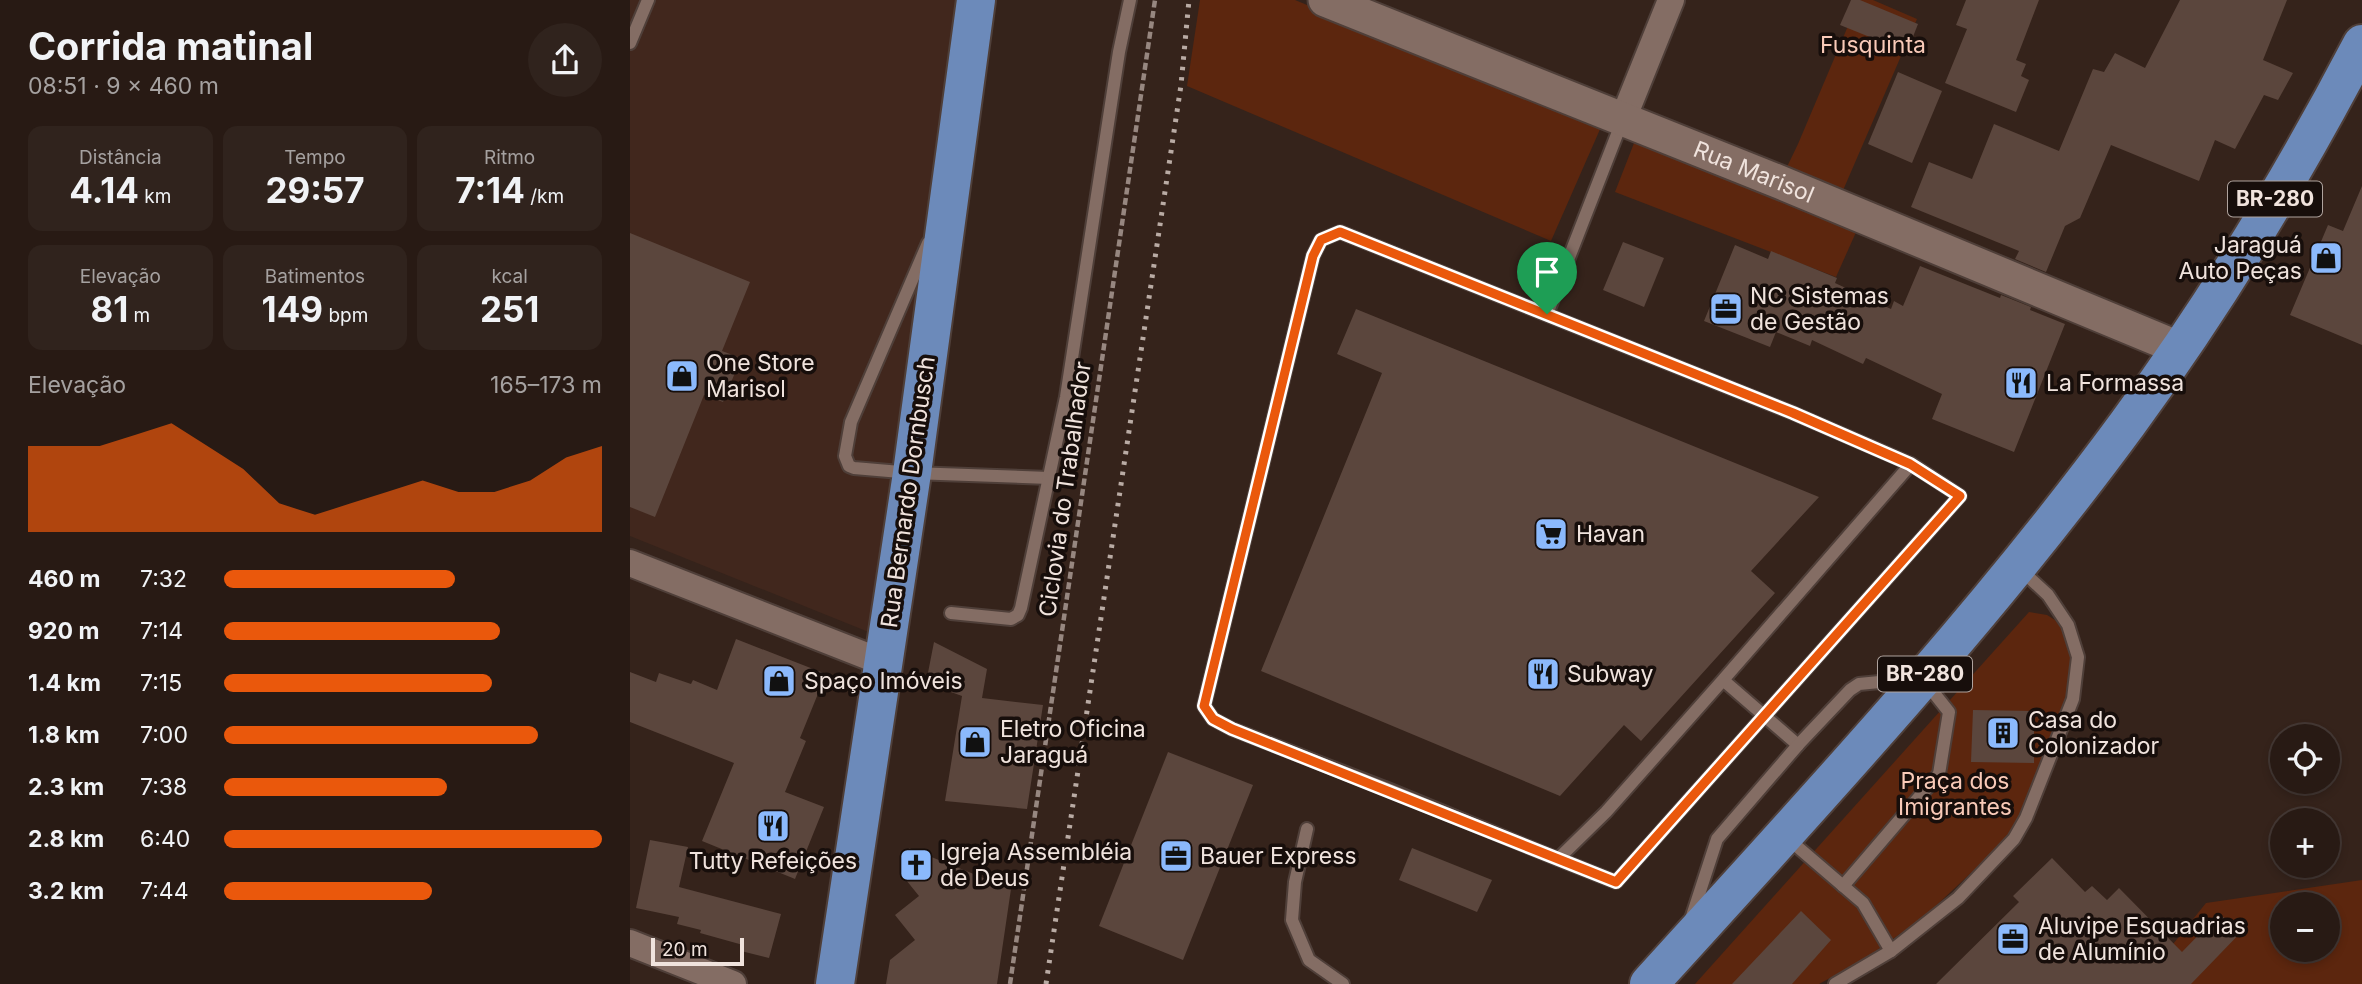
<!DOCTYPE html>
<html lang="pt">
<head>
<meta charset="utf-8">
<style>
	body { margin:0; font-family:Inter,sans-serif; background:#30231d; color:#f1f3f6; height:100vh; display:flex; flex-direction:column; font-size:26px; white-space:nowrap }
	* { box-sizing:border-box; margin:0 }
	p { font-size:23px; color:#a5a1a0 }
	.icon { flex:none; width:38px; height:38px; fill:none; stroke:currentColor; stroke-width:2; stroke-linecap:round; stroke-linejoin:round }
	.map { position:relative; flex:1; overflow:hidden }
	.side { display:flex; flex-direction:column; background:#281a14; width:630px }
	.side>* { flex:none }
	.controls { position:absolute; left:1640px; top:724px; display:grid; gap:14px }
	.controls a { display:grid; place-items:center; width:70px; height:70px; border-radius:50%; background:#281a14; box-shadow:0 4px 10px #0003,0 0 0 2px #443834; font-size:35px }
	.scale { position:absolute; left:21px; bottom:18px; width:93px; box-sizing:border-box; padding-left:7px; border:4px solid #f0e3dd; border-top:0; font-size:19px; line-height:24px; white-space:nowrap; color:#f0e3dd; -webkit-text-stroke:5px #170e0b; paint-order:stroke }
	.pin { position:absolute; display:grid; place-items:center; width:60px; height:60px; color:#fff; margin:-72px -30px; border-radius:50% 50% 50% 0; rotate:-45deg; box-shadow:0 0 7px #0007 }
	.pin .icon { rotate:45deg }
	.round { display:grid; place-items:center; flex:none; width:74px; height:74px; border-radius:37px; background:#30231d }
	.headline { display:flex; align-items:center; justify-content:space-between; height:119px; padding:0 28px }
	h1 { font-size:38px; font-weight:700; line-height:52px }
	.metrics { display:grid; grid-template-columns:repeat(3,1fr); gap:10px; height:119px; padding:7px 28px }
	.metrics div { display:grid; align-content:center; border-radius:14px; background:#30231d; text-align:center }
	.metrics b { font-size:35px; font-weight:700 }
	.metrics small { font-size:19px; font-weight:400 }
	.metrics p { font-size:19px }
	.chart { height:196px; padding:14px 28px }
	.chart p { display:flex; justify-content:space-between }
	.chart svg { width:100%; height:126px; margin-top:7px; fill:#ea580c; opacity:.7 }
	ul { padding:0 28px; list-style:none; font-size:23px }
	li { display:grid; grid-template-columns:112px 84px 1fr; align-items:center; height:52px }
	li i { height:18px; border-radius:9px; background:#ea580c }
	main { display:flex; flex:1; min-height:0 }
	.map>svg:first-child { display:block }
</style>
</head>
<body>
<main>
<section class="side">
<div class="headline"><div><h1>Corrida matinal</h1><p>08:51 · 9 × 460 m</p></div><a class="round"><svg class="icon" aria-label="share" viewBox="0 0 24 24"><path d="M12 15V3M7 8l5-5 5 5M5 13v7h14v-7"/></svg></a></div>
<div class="metrics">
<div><p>Distância</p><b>4.14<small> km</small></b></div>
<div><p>Tempo</p><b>29:57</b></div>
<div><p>Ritmo</p><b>7:14<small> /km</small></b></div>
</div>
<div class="metrics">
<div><p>Elevação</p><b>81<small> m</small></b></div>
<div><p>Batimentos</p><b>149<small> bpm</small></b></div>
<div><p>kcal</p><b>251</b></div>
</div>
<div class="chart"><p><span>Elevação</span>165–173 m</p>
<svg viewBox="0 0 160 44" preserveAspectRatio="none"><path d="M0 44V14L10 14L20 14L30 10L40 6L50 14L60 22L70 34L80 38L90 34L100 30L110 26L120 30L130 30L140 26L150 18L160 14V44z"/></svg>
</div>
<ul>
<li><b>460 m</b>7:32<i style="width:61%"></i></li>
<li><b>920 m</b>7:14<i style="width:73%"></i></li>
<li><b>1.4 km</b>7:15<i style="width:71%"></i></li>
<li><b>1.8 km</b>7:00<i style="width:83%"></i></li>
<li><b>2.3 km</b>7:38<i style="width:59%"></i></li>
<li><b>2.8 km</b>6:40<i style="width:100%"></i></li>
<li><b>3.2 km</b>7:44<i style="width:55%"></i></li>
</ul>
</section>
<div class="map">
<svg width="1732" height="984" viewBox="0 0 1732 984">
	<rect width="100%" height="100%" fill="#35231b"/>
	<path fill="#41271d" d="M0 0H326L246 635 0 536Z"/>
	<g fill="#5c260e" fill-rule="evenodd">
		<path d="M570 0H665L971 127 921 241 557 86Z"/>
		<path d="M1229 0H1243L1287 19 1211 195 1155 171 1168 144Z"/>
		<path d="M1006 138 1227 230 1206 277 985 192Z"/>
		<path d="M1399 612 1417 615 1425 620 1433 630 1439 645 1442 667 1439 696 1393 814 1375 841 1294 917 1233 960 1189 984H1065Z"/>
		<path d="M1732 880V984H1511L1576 903ZM1652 905H1698V950H1652Z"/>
	</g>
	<g fill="#5b463d">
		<path d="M1221 0H1230L1288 24 1277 52 1210 25Z"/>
		<path d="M1336 0H1409L1386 60 1396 64 1391 76 1399 80 1386 112 1315 83 1337 29 1326 25Z"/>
		<path d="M1550 0H1657L1633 60 1663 73 1648 100 1634 95 1605 149 1585 140 1569 181 1481 145 1450 218 1435 226 1416 272 1385 259 1389 251 1281 207 1299 162 1342 179 1364 124 1429 151 1463 69 1474 72 1485 53 1515 68Z"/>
		<path d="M1268 72 1312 91 1282 163 1238 144Z"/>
		<path d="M1732 186V345L1660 315 1698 225 1713 231Z"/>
		<path d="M0 233 120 282 92 351 111 358 93 402 74 395 25 517 0 507Z"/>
		<path d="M993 242 1034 258 1014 307 973 290Z"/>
		<path d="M1105 245 1138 259 1141 251 1207 278 1205 283 1261 309 1264 301 1273 306 1290 266 1370 298 1371 295 1401 307 1400 310 1435 324 1384 452 1302 419 1312 394 1236 358 1233 364 1182 340 1180 346 1146 332 1140 347 1074 321Z"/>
		<path d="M726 309 1189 497 1121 571 1145 593 1011 741 994 725 930 796 631 671 752 373 707 354Z"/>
		<path d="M106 639 196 674 170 738 176 741 155 792 194 807 165 879 72 841 104 763 0 722V672L26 682 29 673 61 684 63 680 87 690Z"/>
		<path d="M304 642 357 669 352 698 413 705 397 809 315 801 332 696 296 683Z"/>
		<path d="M1343 710 1404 711V763L1341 762Z"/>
		<path d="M538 752 623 785 553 960 469 926Z"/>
		<path d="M20 840 58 847 49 887 151 914 139 958 111 951 113 945 70 933 71 930 47 924 49 917 6 908Z"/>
		<path d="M279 848 381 889 367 984H256L260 960 285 940 265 915 289 896 272 875Z"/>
		<path d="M782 848 862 880 847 912 769 880Z"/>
		<path d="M1422 858 1455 892 1462 886 1477 900 1489 888 1552 952 1588 915 1616 927 1561 984H1306L1389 902 1383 896Z"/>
		<path d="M1171 911 1201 940 1162 984H1102Z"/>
	</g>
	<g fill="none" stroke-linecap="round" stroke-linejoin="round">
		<defs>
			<g id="service">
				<path d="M0 43 18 0"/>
				<path d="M298 243 221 422 215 456 219 466 224 468 282 473 419 478"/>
				<path d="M917 314 993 119"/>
				<path d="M321 613 381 619 388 615 391 608 436 397 489 52 500 0"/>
				<path d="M1093 680 976 812 928 859 760 790 602 729 583 719 574 706 683 256 691 240 710 232 1163 413 1281 464 1093 680 1168 745"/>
				<path d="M677 829 665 882 662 920 679 960 713 984"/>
				<path d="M1156 837 1233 903 1261 951"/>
				<path d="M928 859 986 882 1330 496 1281 464"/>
				<path d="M1213 886 1309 774 1319 712 1296 683"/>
				<path d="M1061 919 1087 839 1168 745 1220 690 1229 684 1280 679"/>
				<path d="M1205 984 1261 951 1328 898 1384 839 1396 818 1443 699 1448 657 1438 625 1418 595 1389 568"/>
			</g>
			<g id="minor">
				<path d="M993 119 1041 0"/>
				<path d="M0 563 252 662"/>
				<path d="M0 943 103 984"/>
			</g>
			<g id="tertiary">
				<path id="s1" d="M695 0 1152 183 1551 349"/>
			</g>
			<g id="trunk">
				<path d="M205 984 282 473 346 0"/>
				<path d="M1019 984C1184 802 1353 621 1498 423 1586 303 1663 176 1732 44"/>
			</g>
		</defs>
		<use href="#service" stroke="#4f3f39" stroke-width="16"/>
		<use href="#minor" stroke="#4f3f39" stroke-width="30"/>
		<use href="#tertiary" stroke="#4f3f39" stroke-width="37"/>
		<use href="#trunk" stroke="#4f3f39" stroke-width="42"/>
		<path stroke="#978780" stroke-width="4.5" stroke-dasharray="7 3.5" stroke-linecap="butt" d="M380 984 525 0"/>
		<use href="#service" stroke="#846d64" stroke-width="12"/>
		<use href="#minor" stroke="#846d64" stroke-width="26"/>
		<use href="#tertiary" stroke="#846d64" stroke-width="33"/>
		<use href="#trunk" stroke="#6c8aba" stroke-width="38"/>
		<path stroke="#b9aba4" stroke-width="5" stroke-dasharray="3.5 7" stroke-linecap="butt" d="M416 984 551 85 559 0"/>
	</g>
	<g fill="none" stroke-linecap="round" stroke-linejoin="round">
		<defs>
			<path id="route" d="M710 232 1163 413 1280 464 1330 496 986 882 602 729 583 719 574 706 683 256 691 240Z"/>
		</defs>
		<use href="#route" stroke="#fff" stroke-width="14"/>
		<use href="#route" stroke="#ea580c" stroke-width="9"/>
	</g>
	<defs>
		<symbol id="shop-square" viewBox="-11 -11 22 22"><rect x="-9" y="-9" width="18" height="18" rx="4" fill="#8bb9fc" stroke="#170e0b"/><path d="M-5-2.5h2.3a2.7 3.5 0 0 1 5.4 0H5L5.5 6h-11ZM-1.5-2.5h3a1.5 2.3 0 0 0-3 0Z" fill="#111"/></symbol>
		<symbol id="office-square" viewBox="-11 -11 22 22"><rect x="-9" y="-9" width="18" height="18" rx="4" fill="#8bb9fc" stroke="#170e0b"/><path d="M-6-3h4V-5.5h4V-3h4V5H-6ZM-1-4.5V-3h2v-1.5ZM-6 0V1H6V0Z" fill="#111"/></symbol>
		<symbol id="restaurant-square" viewBox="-11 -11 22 22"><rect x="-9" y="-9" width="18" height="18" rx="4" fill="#8bb9fc" stroke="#170e0b"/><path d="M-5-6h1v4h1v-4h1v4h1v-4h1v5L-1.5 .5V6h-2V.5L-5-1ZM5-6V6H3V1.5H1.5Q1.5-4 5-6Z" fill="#111"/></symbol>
		<symbol id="supermarket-square" viewBox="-11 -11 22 22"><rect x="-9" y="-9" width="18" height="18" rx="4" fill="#8bb9fc" stroke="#170e0b"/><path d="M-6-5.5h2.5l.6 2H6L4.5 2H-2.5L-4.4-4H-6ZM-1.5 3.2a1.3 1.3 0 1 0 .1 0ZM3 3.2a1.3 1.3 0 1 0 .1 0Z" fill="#111"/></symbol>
		<symbol id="building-square" viewBox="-11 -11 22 22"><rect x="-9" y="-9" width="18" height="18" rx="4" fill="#8bb9fc" stroke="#170e0b"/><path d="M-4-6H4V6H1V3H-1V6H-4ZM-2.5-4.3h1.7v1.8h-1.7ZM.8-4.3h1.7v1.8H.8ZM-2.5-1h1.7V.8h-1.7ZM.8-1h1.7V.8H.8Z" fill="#111"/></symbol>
		<symbol id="church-square" viewBox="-11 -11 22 22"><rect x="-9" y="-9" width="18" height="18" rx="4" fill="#8bb9fc" stroke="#170e0b"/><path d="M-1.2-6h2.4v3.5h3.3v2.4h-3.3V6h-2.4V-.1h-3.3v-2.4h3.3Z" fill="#111"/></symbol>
	</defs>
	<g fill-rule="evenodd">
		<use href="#shop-square" x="1677" y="239" width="38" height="38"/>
		<use href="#office-square" x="1077" y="290" width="38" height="38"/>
		<use href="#shop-square" x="33" y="357" width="38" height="38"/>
		<use href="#restaurant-square" x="1372" y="364" width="38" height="38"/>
		<use href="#supermarket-square" x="902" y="515" width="38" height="38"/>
		<use href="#restaurant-square" x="894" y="655" width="38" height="38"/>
		<use href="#shop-square" x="130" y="662" width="38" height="38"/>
		<use href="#building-square" x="1354" y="714" width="38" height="38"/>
		<use href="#shop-square" x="326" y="723" width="38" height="38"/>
		<use href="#restaurant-square" x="124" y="807" width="38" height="38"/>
		<use href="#office-square" x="527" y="837" width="38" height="38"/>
		<use href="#church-square" x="267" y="846" width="38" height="38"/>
		<use href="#office-square" x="1364" y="920" width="38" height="38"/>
	</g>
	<g text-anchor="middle" stroke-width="7" stroke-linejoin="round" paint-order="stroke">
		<g fill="#170e0b" stroke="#afa39e" stroke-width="2">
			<rect x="1598" y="181.5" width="94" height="35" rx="5"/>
			<rect x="1248" y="656.5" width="94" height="35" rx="5"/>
		</g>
		<g font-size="21" font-weight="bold" fill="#f0e3dd">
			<text x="1645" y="206">BR-280</text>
			<text x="1295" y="681">BR-280</text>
		</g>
		<g font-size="23" fill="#f9cab8" stroke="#170e0b">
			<text x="1243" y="53">Fusquinta</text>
			<text x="1325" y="789">Praça dos<tspan x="1325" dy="26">Imigrantes</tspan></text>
		</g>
		<g font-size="23" fill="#f0e3dd" stroke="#170e0b">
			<text dy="8" stroke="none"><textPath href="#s1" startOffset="462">Rua Marisol</textPath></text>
			<text transform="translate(435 489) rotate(-82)" y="8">Ciclovia do Trabalhador</text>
			<text transform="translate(278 492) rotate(-82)" y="8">Rua Bernardo Dornbusch</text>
		</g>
		<g font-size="23" fill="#f0e3dd" stroke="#170e0b" text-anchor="start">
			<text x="1672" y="253" text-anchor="end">Jaraguá<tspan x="1672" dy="26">Auto Peças</tspan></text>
			<text x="1120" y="304">NC Sistemas<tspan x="1120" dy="26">de Gestão</tspan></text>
			<text x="76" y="371">One Store<tspan x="76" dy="26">Marisol</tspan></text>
			<text x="1416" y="391">La Formassa</text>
			<text x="946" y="542">Havan</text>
			<text x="937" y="682">Subway</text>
			<text x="174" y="689">Spaço Imóveis</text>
			<text x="1398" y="728">Casa do<tspan x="1398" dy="26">Colonizador</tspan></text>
			<text x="370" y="737">Eletro Oficina<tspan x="370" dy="26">Jaraguá</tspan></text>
			<text x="310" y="860">Igreja Assembléia<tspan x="310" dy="26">de Deus</tspan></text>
			<text x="570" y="864">Bauer Express</text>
			<text x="143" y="869" text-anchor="middle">Tutty Refeições</text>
			<text x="1408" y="934">Aluvipe Esquadrias<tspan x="1408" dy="26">de Alumínio</tspan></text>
		</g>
	</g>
</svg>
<div class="controls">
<a><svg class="icon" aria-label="locate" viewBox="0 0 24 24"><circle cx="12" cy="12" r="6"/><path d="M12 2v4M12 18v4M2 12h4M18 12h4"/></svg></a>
<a>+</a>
<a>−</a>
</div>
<div class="scale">20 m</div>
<div class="pin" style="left:917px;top:314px;background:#1e9e55"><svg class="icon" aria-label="arrive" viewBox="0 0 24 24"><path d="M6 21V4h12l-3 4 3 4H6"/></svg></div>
</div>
</main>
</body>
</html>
